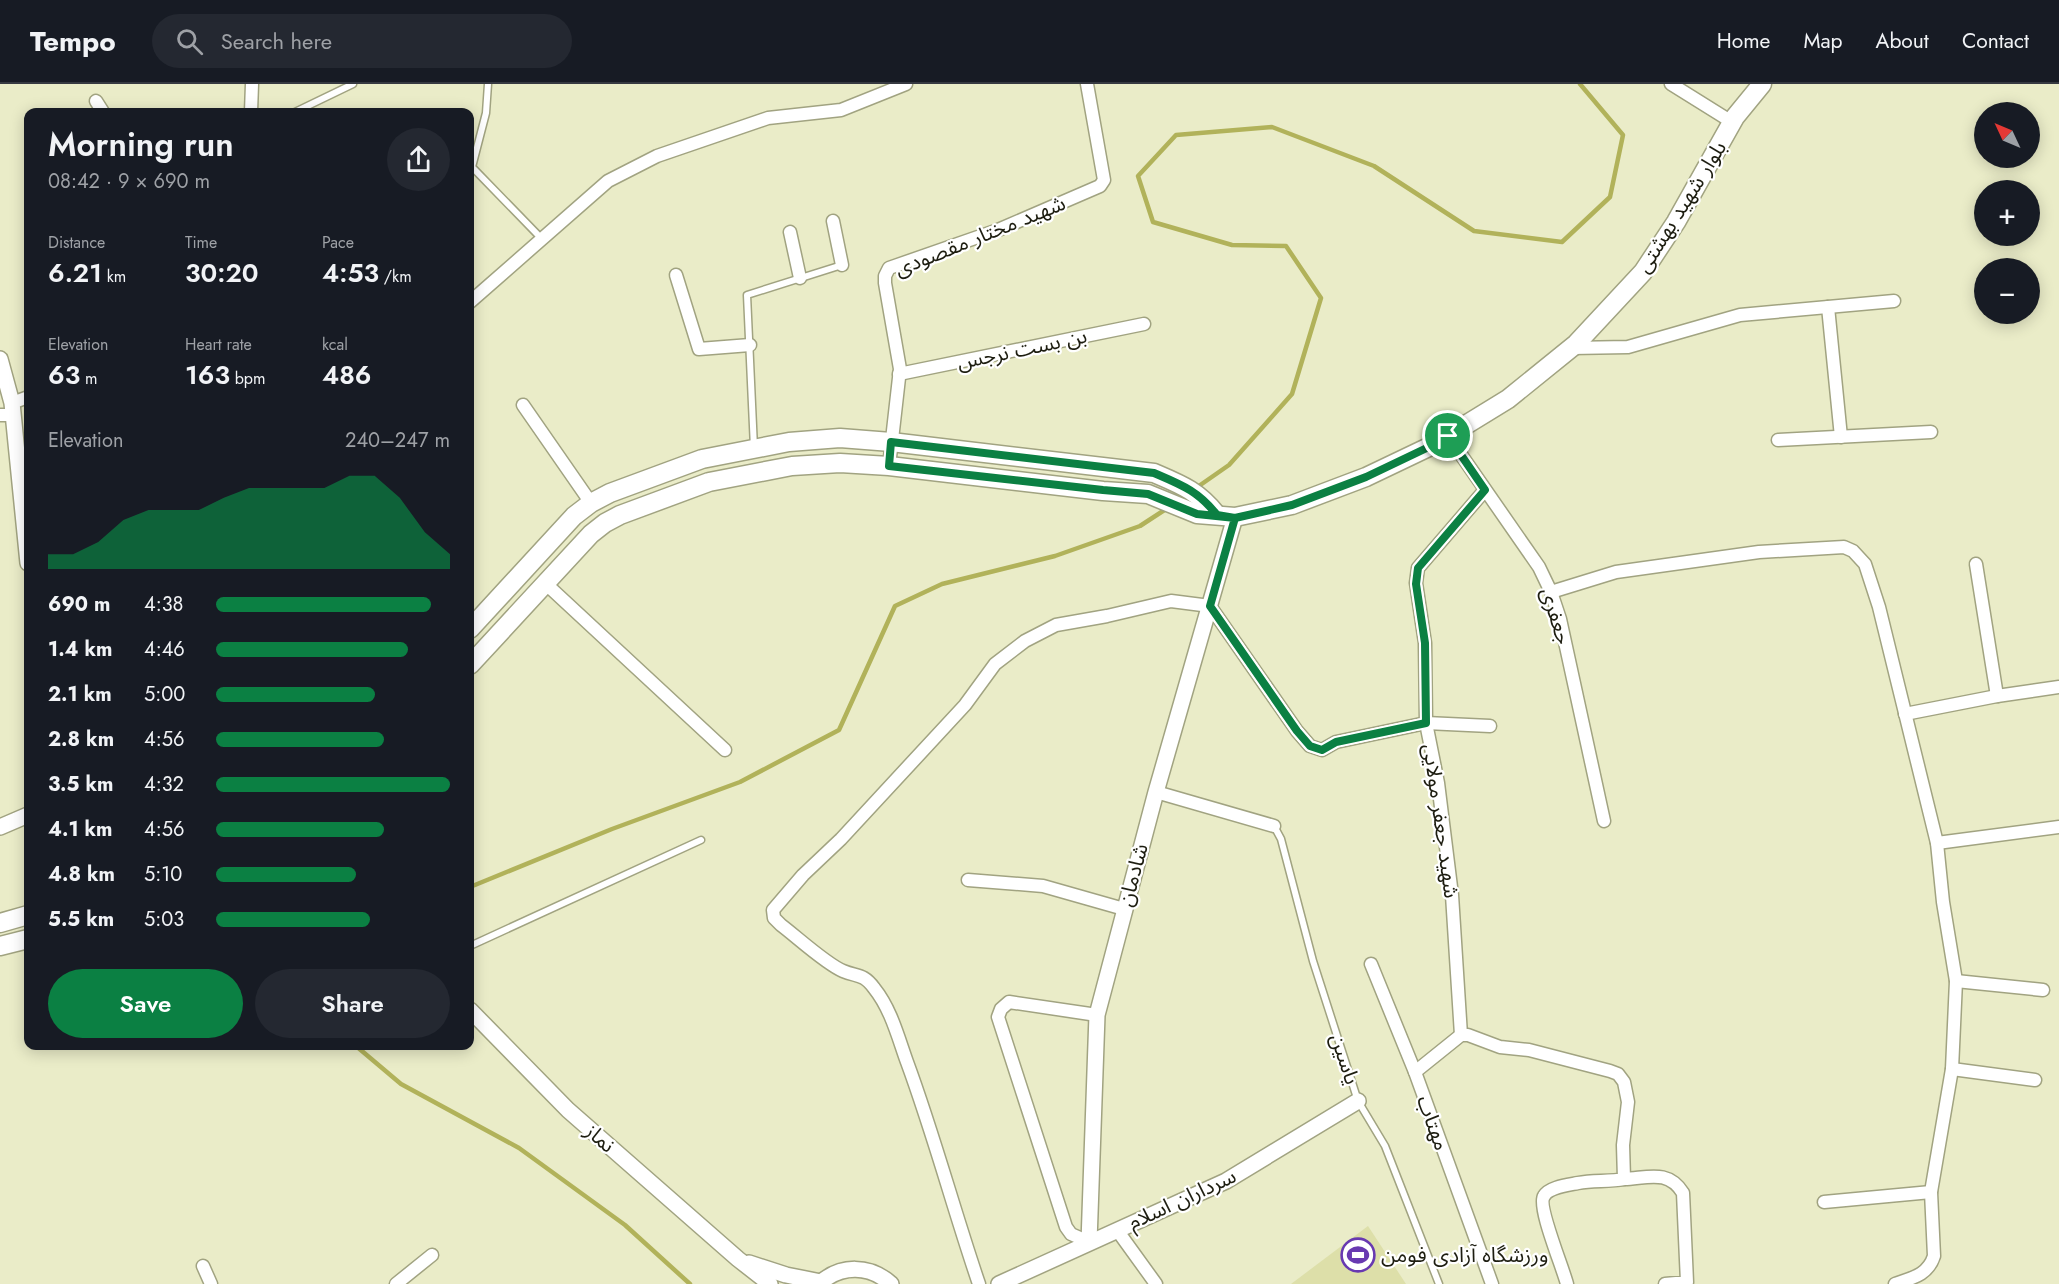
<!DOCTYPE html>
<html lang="en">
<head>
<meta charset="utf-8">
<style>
	body { margin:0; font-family:Jost,"Noto Sans Arabic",sans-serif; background:#242831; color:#f1f3f6; height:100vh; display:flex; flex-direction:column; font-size:22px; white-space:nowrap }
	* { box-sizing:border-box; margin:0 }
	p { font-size:20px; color:#9ea1a6 }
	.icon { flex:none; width:33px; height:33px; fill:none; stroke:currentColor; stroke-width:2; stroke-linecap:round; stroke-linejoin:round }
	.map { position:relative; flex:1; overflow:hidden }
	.side { position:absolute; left:24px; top:24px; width:450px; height:942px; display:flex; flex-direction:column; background:#171b24; border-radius:12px; box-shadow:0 3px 15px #0003 }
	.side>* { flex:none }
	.needle { width:39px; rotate:314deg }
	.buttons { position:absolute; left:1974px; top:18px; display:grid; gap:12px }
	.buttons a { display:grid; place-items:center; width:66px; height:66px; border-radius:50%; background:#171b24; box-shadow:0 3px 15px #0003; font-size:30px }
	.pin { position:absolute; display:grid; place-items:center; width:51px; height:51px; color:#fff; margin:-26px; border:3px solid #fff; border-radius:50%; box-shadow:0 2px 6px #0007 }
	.round { display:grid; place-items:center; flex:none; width:63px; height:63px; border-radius:32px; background:#242831 }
	.overview { display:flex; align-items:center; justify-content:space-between; height:102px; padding:0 24px }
	h1 { font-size:33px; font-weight:600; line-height:45px }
	.stats { display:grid; grid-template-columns:repeat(3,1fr); gap:9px; height:102px; padding:6px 24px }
	.stats div { display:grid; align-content:center }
	.stats b { font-size:26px; font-weight:600 }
	.stats small { font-size:16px; font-weight:400 }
	.stats p { font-size:16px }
	.chart { height:168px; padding:12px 24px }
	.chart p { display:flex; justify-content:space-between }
	.chart svg { width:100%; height:108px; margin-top:6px; fill:#0b8043; opacity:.7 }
	.action { display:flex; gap:12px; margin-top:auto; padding:12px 24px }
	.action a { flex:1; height:69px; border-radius:36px; background:#0b8043; color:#fff; font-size:24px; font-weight:600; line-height:69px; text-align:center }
	.action a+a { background:#242831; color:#f1f3f6 }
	ul { padding:0 24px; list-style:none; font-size:20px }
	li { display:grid; grid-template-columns:96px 72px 1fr; align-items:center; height:45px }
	li i { height:15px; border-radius:8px; background:#0b8043 }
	header { display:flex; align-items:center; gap:36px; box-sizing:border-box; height:84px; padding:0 30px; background:#171b24; border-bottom:2px solid #363941 }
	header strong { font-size:28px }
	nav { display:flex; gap:33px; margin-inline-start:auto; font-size:21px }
	.search { width:420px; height:54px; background:#242831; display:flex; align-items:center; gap:15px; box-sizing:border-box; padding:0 21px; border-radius:33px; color:#9ea1a6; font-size:22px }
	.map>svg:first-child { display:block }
</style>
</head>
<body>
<header>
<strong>Tempo</strong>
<div class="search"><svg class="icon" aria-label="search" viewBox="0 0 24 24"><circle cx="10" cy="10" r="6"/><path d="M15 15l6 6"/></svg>Search here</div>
<nav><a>Home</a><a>Map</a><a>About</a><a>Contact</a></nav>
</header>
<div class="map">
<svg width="2059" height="1200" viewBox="0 0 2059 1200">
	<rect width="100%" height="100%" fill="#eaecc8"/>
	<path fill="#dddfa9" d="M1368 1142 1406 1200H1291Z"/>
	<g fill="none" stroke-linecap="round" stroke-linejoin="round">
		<g stroke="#b1b25a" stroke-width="4.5">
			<path d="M1196 404 1229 381 1292 310 1321 214 1286 162 1232 161 1153 138 1138 92 1176 51 1272 43 1374 82 1474 147 1562 158 1610 113 1623 51 1580 0"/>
			<path d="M470 803 612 745 740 698 839 646 895 522 942 500 1055 472 1140 442 1169 423"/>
			<path d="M356 962 401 1000 519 1064 625 1141 690 1200"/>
		</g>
		<defs>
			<g id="service">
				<path d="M488 0 486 29 472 83 541 154"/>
				<path d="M295 28 353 0"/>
				<path d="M754 364 747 211 842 181"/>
				<path d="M1274 742 1281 755 1313 877 1358 1017 1385 1062 1439 1200"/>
				<path d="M470 862 701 756"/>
			</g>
			<g id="minor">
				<path d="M1671 0 1732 38"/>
				<path d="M96 17 103 28"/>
				<path d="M251 28 252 0"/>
				<path d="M833 137 842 181"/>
				<path d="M790 148 800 194"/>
				<path d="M676 191 699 265 750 261"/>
				<path d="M470 218 608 97 657 72 768 34 841 26 906 0"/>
				<path d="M1828 223 1841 353"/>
				<path d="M1571 264 1628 263 1740 231 1894 217"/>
				<path d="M899 290 1144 240"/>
				<path d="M12 319 28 313"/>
				<path d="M523 321 591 419"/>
				<path d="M0 331H13"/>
				<path d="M1448 352 1539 483 1551 508 1560 535 1604 737"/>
				<path d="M1778 356 1931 348"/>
				<path d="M889 382 900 285 885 199V192L889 184 998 146 1100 102 1104 96 1087 0"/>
				<path d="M1976 480 1997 612"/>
				<path d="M545 499 725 666"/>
				<path d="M1551 508 1616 488 1759 468 1844 463 1853 467 1865 480 1879 523 1937 759 1943 818 1956 897 1952 985 1931 1108 1934 1172C1928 1191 1912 1194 1895 1200"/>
				<path d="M1905 630 1997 612 2059 603"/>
				<path d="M1156 708 1274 742"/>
				<path d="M1937 759 2059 743"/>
				<path d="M968 796 1043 802 1124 825"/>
				<path d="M1371 880 1415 988 1492 1200"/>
				<path d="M1956 897 2043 906"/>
				<path d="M1461 951 1452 811 1438 699 1426 639 1425 559 1416 499 1418 484 1485 406"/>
				<path d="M1952 985 2035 996"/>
				<path d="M1415 988 1461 951H1468L1500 963 1529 966 1610 987 1618 990 1624 998 1628 1018 1623 1061 1624 1095C1609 1098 1593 1096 1578 1099 1568 1101 1549 1103 1544 1112 1537 1122 1563 1184 1567 1200"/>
				<path d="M1624 1095C1648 1094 1668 1085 1683 1109L1687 1198 1665 1200"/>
				<path d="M1824 1118 1931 1108"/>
				<path d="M1117 1146 1156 1200"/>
				<path d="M1089 1158 1071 1150 1066 1143 998 933 1001 925 1009 918 1097 931"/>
				<path d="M203 1182 211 1200"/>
				<path d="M396 1200 432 1171"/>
				<path d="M979 1200C954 1127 934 1051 907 978 898 953 891 925 874 904 863 889 857 893 843 887 826 880 797 853 781 841L774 834 773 826 803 791 841 755 965 621 995 580 1025 557 1056 541 1107 532 1171 517 1210 522 1297 647 1310 662 1322 666 1336 658 1426 639 1490 642"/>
			</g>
			<g id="tertiary">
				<path d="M0 275 12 319 28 479"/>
				<path d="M0 743 28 731"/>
				<path d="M470 926 568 1026 738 1175 770 1200"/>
				<path d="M1089 1158 1097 931 1156 708 1235 433"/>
				<path d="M749 1179 786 1191 821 1198"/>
				<path d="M819 1200C841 1180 870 1181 891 1200"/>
				<path d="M999 1200 1226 1097 1358 1017"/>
			</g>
			<g id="secondary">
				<path d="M470 545 574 432 591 419 610 409 702 375 789 358 840 354 891 358 1154 389C1182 401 1198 407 1217 431"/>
				<path d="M470 581 591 450 605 439 620 431 709 398 792 382 840 379 889 382 1103 407 1148 410 1197 430 1235 433 1292 421 1366 393 1433 361 1508 315 1576 260 1643 188 1676 138 1735 33 1762 0"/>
				<path d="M0 839 28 831"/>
				<path d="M0 862 28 855"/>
			</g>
		</defs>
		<use href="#service" stroke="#a1a381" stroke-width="9"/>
		<use href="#minor" stroke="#a1a381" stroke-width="15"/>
		<use href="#tertiary" stroke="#a1a381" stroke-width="18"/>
		<use href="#secondary" stroke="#a1a381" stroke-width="21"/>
		<use href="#service" stroke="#fff" stroke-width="6"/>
		<use href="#minor" stroke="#fff" stroke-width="12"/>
		<use href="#tertiary" stroke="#fff" stroke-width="15"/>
		<use href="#secondary" stroke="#fff" stroke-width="18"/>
	</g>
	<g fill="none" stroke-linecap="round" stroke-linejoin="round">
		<defs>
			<path id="route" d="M1448 352 1433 361 1366 393 1292 421 1235 434 1197 430 1148 410 1103 406 889 382 891 358 1154 389C1182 401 1198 407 1217 431L1235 434 1210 522 1297 647 1310 662 1322 666 1336 658 1426 639 1425 559 1416 500 1418 484 1485 406 1448 352"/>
		</defs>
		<use href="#route" stroke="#fff" stroke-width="12"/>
		<use href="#route" stroke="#0b8043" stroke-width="8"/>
	</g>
	<defs>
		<symbol id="stadium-ring" viewBox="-11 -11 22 22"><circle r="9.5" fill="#fff" stroke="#6839b1" stroke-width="1.5"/><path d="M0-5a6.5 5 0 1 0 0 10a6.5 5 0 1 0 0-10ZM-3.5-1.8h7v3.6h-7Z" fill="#6839b1"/></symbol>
	</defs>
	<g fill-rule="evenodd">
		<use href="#stadium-ring" x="1339" y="1152" width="38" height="38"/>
	</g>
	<g text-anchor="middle" stroke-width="4.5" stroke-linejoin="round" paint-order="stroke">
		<g font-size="21" fill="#1d1d10" stroke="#fff">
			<text transform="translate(1681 123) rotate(-58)" y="7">بلوار شهید بهشتی</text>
			<text transform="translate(980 152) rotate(-22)" y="7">شهید مختار مقصودی</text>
			<text transform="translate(1022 265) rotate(-12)" y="7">بن بست نرجس</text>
			<text transform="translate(1556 532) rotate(73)" y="7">جعفری</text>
			<text transform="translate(1441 737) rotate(82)" y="7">شهید جعفر مولایی</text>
			<text transform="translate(1133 791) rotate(-75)" y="7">شادمان</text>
			<text transform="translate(1345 975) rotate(72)" y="7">یاسین</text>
			<text transform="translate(1433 1039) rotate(70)" y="7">مهتاب</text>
			<text transform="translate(600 1054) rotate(41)" y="7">نماز</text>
			<text transform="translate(1182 1115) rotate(-25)" y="7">سرداران اسلام</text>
		</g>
		<g font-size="21" fill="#1d1d10" stroke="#fff" text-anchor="start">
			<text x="1381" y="1178">ورزشگاه آزادی فومن</text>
		</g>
	</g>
</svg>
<div class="buttons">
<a><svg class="needle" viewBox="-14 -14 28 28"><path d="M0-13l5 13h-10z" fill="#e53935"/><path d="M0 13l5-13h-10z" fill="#9ea1a6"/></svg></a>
<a>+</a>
<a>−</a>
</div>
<div class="pin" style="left:1448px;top:352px;background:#1e9e55"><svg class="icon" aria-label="arrive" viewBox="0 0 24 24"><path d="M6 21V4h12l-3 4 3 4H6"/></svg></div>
<section class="side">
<div class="overview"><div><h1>Morning run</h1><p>08:42 · 9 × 690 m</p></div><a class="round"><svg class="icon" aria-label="share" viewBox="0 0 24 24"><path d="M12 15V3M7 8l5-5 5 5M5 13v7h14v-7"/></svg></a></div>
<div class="stats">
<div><p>Distance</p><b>6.21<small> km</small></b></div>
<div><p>Time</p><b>30:20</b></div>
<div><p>Pace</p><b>4:53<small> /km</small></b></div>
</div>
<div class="stats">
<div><p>Elevation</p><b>63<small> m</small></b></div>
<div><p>Heart rate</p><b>163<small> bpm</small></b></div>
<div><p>kcal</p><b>486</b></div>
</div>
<div class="chart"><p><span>Elevation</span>240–247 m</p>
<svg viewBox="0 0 160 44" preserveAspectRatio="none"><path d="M0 44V38L10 38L20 33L30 24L40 20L50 20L60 20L70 15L80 11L90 11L100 11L110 11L120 6L130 6L140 15L150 29L160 38V44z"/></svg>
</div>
<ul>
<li><b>690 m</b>4:38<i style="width:92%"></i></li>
<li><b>1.4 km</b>4:46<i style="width:82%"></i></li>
<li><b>2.1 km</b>5:00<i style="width:68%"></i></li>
<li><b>2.8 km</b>4:56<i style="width:72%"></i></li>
<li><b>3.5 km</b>4:32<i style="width:100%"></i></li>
<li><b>4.1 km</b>4:56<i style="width:72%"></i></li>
<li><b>4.8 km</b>5:10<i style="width:60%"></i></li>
<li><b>5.5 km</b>5:03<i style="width:66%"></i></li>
</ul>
<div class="action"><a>Save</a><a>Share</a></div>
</section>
</div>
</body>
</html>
